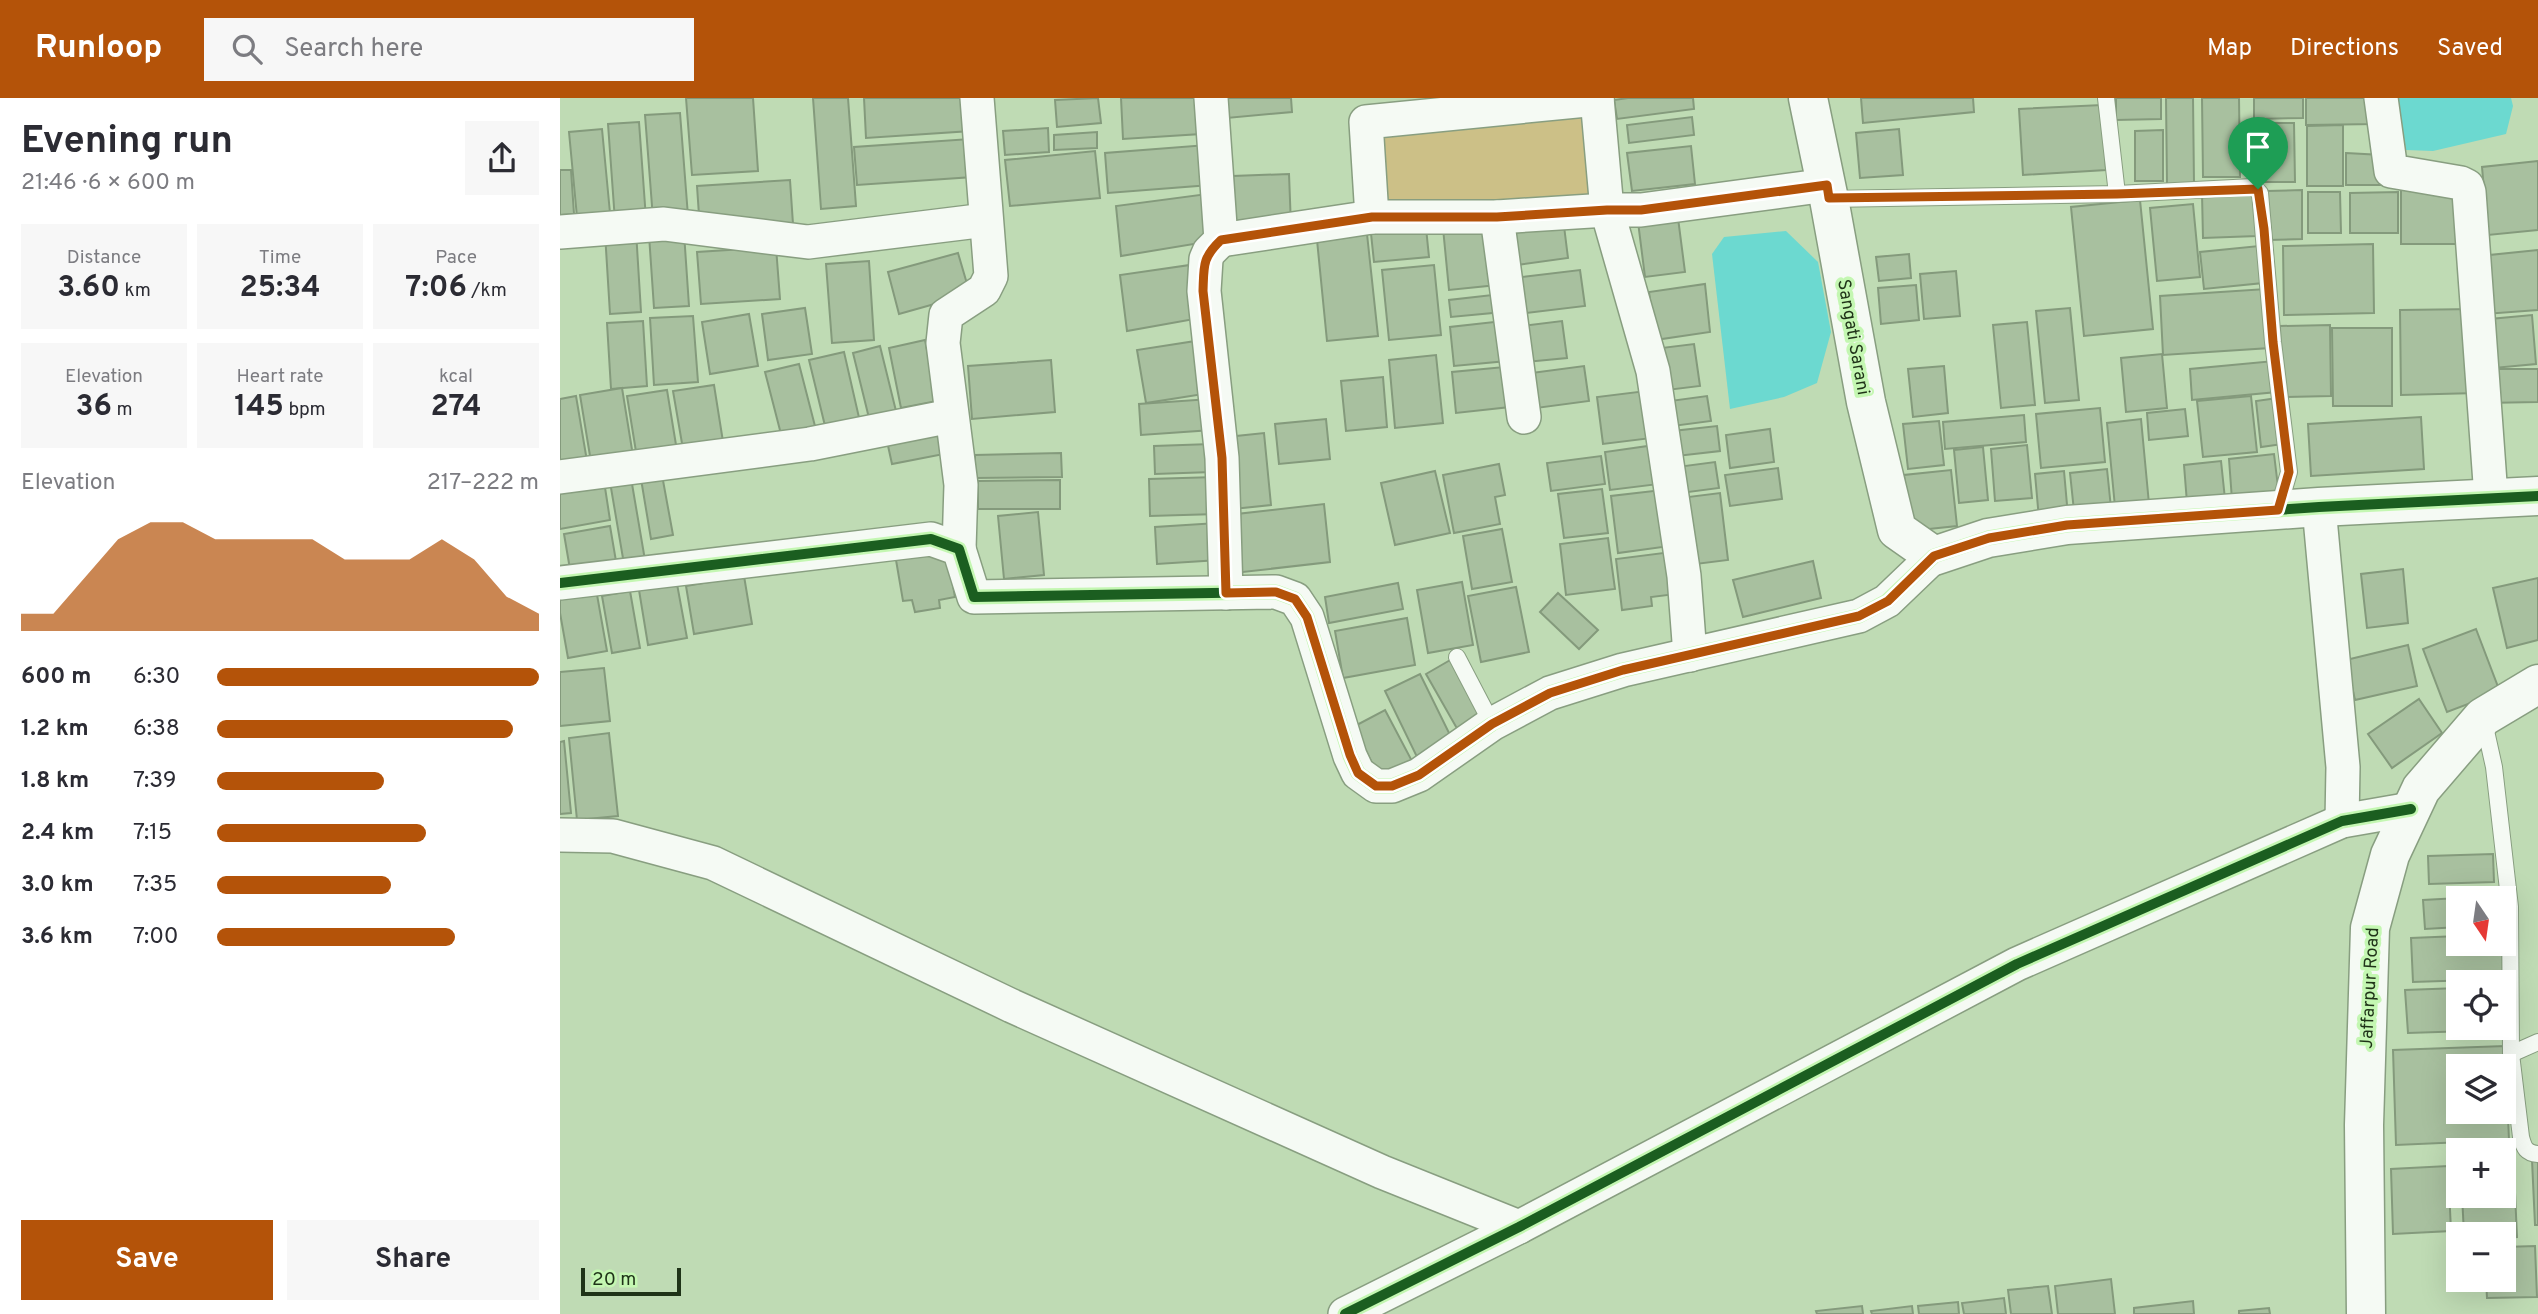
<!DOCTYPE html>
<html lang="en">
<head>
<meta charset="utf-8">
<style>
	body { margin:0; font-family:Overpass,sans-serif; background:#f7f7f7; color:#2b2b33; height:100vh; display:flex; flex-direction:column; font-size:26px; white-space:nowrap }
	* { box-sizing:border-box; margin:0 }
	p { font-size:23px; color:#7c7c81 }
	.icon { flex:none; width:38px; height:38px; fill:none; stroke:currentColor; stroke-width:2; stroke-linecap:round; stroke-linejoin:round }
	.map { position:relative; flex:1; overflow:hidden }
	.drawer { display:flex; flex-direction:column; background:#fff; width:560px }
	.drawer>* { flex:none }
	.needle { width:46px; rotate:167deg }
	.fabs { position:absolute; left:1886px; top:788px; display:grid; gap:14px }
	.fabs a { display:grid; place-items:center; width:70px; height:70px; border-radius:0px; background:#fff; box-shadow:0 7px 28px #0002; font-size:35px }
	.scale { position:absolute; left:21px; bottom:18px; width:100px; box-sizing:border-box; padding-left:7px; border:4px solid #1f3318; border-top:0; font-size:19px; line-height:24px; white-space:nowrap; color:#1f3318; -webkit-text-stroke:5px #c4f7b2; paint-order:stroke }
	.pin { position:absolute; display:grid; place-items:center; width:60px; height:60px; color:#fff; margin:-72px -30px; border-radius:50% 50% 50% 0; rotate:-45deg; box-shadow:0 0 7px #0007 }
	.pin .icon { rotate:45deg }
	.round { display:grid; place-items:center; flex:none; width:74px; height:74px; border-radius:0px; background:#f7f7f7 }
	.summary { display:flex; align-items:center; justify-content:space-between; height:119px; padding:0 21px }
	h1 { font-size:38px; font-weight:700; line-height:52px }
	.figures { display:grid; grid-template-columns:repeat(3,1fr); gap:10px; height:119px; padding:7px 21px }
	.figures div { display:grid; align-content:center; border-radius:0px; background:#f7f7f7; text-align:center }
	.figures b { font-size:30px; font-weight:700 }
	.figures small { font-size:19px; font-weight:400 }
	.figures p { font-size:19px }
	.chart { height:196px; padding:14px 21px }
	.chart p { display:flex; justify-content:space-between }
	.chart svg { width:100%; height:126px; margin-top:7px; fill:#b45309; opacity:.7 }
	.action { display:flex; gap:14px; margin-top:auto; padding:14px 21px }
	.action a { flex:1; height:80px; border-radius:0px; background:#b45309; color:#fff; font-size:28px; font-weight:700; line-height:80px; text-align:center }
	.action a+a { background:#f7f7f7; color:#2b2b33 }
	ul { padding:0 21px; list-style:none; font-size:23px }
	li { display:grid; grid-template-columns:112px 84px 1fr; align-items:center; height:52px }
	li i { height:18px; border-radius:9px; background:#b45309 }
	header { display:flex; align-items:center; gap:42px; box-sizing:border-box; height:98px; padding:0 35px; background:#b45309; color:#fff }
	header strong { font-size:33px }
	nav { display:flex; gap:38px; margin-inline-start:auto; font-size:24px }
	.search { width:490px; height:63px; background:#f7f7f7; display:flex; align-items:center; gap:18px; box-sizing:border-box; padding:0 24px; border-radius:0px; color:#7c7c81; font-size:26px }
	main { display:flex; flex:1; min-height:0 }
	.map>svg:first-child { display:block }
</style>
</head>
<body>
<header>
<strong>Runloop</strong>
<div class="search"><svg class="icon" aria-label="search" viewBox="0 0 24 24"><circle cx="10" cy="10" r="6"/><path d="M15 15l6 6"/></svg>Search here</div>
<nav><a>Map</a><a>Directions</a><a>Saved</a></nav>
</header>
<main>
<section class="drawer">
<div class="summary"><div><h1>Evening run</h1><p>21:46 · 6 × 600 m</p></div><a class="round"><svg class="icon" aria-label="share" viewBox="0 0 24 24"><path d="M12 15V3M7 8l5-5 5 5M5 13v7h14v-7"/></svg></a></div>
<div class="figures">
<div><p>Distance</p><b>3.60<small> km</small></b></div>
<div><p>Time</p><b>25:34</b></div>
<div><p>Pace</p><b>7:06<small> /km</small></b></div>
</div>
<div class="figures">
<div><p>Elevation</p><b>36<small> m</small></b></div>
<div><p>Heart rate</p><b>145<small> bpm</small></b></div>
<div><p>kcal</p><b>274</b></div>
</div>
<div class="chart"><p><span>Elevation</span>217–222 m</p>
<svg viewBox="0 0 160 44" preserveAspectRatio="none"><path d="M0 44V38L10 38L20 25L30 12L40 6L50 6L60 12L70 12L80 12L90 12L100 19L110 19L120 19L130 12L140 19L150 32L160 38V44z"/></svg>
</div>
<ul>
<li><b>600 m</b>6:30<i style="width:100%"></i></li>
<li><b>1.2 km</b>6:38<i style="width:92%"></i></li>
<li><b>1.8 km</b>7:39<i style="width:52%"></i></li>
<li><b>2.4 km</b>7:15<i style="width:65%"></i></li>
<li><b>3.0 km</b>7:35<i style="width:54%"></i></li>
<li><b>3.6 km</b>7:00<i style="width:74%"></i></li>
</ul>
<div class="action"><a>Save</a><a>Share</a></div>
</section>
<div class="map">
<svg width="1978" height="1216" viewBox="0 0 1978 1216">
	<rect width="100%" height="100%" fill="#bfdbb4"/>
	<path fill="#ccc087" d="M1029 13 1040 103 815 118 816 31Z"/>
	<g fill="#6cd9d0">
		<path d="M1832 0H1951L1953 8 1946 36 1873 53 1846 52Z"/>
		<path d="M1226 133 1258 164 1271 234 1257 285 1224 299 1170 311 1152 156 1164 139Z"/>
	</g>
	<g fill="#a8c09f" stroke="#849a7c" stroke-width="2" fill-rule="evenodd">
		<path d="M126 0H193L198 73 132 77Z"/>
		<path d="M253 0H288L296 108 261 111Z"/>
		<path d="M304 0H408L411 33 306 40Z"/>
		<path d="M538 0 541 25 497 29 495 2Z"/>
		<path d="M561 0H639L641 36 563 41Z"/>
		<path d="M665 0H731L732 14 667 20Z"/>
		<path d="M1068 0H1133L1134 11 1057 21 1054 2Z"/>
		<path d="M1301 0H1413L1414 14 1303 25Z"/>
		<path d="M1556 0H1601V21L1556 22Z"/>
		<path d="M1606 0H1633L1634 86 1607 87Z"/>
		<path d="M1642 0H1679L1680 79H1643Z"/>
		<path d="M1694 0H1743V20L1694 21Z"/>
		<path d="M1746 0H1816V26L1746 27Z"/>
		<path d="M1542 7 1546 72 1463 77 1459 11Z"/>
		<path d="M120 15 128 118 93 121 85 17Z"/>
		<path d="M1132 19 1134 37 1069 45 1067 27Z"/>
		<path d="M79 24 86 121 55 123 48 26Z"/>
		<path d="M1689 25H1734L1735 84H1689Z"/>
		<path d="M1783 27V88H1747V28Z"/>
		<path d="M488 30 489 54 445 57 443 33Z"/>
		<path d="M42 31 50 115 17 119 9 34Z"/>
		<path d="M1339 31 1343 77 1300 80 1296 35Z"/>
		<path d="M1603 32V83H1575V33Z"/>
		<path d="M537 34V50L494 52V37Z"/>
		<path d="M410 41 413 79 297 87 294 49Z"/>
		<path d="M647 47 650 87 548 95 545 55Z"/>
		<path d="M1131 48 1135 86 1072 93 1067 55Z"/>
		<path d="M535 53 540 100 450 108 445 62Z"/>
		<path d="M1786 55 1822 57 1829 87H1786Z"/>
		<path d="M1978 63V132L1928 137 1922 69Z"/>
		<path d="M0 72H11L14 116 0 117Z"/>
		<path d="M729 76 731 128 675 130 673 78Z"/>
		<path d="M230 82 233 126 140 132 137 88Z"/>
		<path d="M1841 91 1906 94 1910 146H1841Z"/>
		<path d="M1742 92V141L1708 142 1707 93Z"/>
		<path d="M1696 94 1697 138 1643 140 1642 96Z"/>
		<path d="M1748 94H1780L1781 135H1748Z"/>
		<path d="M1838 94V135H1790V95Z"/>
		<path d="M647 96 658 142 561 158 556 108Z"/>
		<path d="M1580 102 1593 231 1524 238 1511 109Z"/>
		<path d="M1633 106 1640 179 1597 183 1590 110Z"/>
		<path d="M865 120 869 159 814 164 810 126Z"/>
		<path d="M1118 120 1125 174 1085 179 1078 124Z"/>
		<path d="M931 125 937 187 889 192 883 130Z"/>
		<path d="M1004 128 1008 160 950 168 946 136Z"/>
		<path d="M76 133 81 214 50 216 45 135Z"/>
		<path d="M124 135 129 208 94 210 89 137Z"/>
		<path d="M807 136 818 238 767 243 757 142Z"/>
		<path d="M1813 146 1814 215 1724 217 1723 148Z"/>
		<path d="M1699 148 1703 185 1644 191 1640 154Z"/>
		<path d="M216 149 220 201 141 206 137 154Z"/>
		<path d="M1978 152V212L1925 216 1920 158Z"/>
		<path d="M398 155 410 196 339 216 328 174Z"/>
		<path d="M1349 156 1351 180 1319 183 1316 159Z"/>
		<path d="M309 163 314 242 272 245 266 166Z"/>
		<path d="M630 167 640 220 567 233 560 177Z"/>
		<path d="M874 167 881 237 829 242 822 172Z"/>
		<path d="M1020 172 1025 208 958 216 954 180Z"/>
		<path d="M1396 173 1400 218 1364 221 1360 176Z"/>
		<path d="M1145 186 1150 234 1095 242 1089 194Z"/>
		<path d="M1356 187 1359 222 1321 226 1318 190Z"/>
		<path d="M1706 191 1710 250 1603 257 1600 198Z"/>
		<path d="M941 196 943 214 891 219 889 202Z"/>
		<path d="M245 210 252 256 208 262 202 216Z"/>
		<path d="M1510 210 1519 302 1485 305 1476 213Z"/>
		<path d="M1916 211 1917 295 1841 297 1840 212Z"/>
		<path d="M189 216 198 268 150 276 142 224Z"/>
		<path d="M1972 217 1976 266 1934 270 1930 221Z"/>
		<path d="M133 218 138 284 94 287 90 220Z"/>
		<path d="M83 223 87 288 51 291 47 225Z"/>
		<path d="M943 223 947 263 894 268 890 229Z"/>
		<path d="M1002 223 1007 260 966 264 962 228Z"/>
		<path d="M1467 224 1475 307 1441 310 1433 227Z"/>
		<path d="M1770 227 1771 298 1721 299 1720 228Z"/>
		<path d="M1772 230H1832V308H1773Z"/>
		<path d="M365 242 377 303 341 310 329 250Z"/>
		<path d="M642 242 650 295 586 305 577 252Z"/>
		<path d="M1134 246 1140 288 1099 293 1093 251Z"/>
		<path d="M320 248 336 313 309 320 293 255Z"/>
		<path d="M284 254 300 324 266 332 249 262Z"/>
		<path d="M1602 256 1607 310 1566 314 1561 260Z"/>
		<path d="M876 257 883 325 835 330 829 262Z"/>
		<path d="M491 262 495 314 412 321 408 268Z"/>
		<path d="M1714 263 1717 294 1632 302 1630 271Z"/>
		<path d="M239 266 256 332 222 340 205 274Z"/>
		<path d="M955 268 959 308 896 315 892 274Z"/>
		<path d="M1024 268 1029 303 969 311 964 276Z"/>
		<path d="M1384 268 1388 315 1353 319 1348 271Z"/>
		<path d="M1925 271H1978V304L1925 305Z"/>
		<path d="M823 279 827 329 786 333 781 283Z"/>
		<path d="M154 287 164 350 124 357 113 293Z"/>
		<path d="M62 290 74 364 32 370 20 297Z"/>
		<path d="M107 292 118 359 78 366 67 298Z"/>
		<path d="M1094 292 1100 339 1043 346 1037 299Z"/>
		<path d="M16 298 28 369 0 373V301Z"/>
		<path d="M1147 298 1151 323 1113 328 1110 303Z"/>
		<path d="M1691 298 1697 354 1643 359 1637 303Z"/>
		<path d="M1718 300 1723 346 1701 349 1696 303Z"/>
		<path d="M650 301 652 332 581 337 579 306Z"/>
		<path d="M1540 310 1545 364 1481 370 1476 316Z"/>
		<path d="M1625 311 1628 338 1589 342 1587 315Z"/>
		<path d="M1464 317 1466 344 1385 351 1383 324Z"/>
		<path d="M1861 319 1864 371 1751 378 1748 326Z"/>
		<path d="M766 321 770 361 719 366 715 326Z"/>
		<path d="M1581 321 1589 406 1555 409 1547 325Z"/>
		<path d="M383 323 389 355 332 366 325 334Z"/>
		<path d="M1379 323 1384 367 1348 371 1343 326Z"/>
		<path d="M1157 328 1160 353 1117 358 1113 333Z"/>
		<path d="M1210 331 1214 364 1170 370 1166 337Z"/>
		<path d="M704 335 711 407 673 411 667 339Z"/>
		<path d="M651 346 652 374 595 376 594 348Z"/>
		<path d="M1095 347 1099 386 1050 392 1045 354Z"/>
		<path d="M1467 347 1472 400 1435 403 1431 351Z"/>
		<path d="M1423 349 1428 402 1399 405 1394 352Z"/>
		<path d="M501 355 502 379 415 380V357Z"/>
		<path d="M1714 356 1719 397 1672 402 1669 361Z"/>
		<path d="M1041 358 1045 386 991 393 987 365Z"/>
		<path d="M1661 363 1665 401 1627 405 1624 367Z"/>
		<path d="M1155 364 1159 390 1121 395 1117 369Z"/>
		<path d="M939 366 945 397 935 399 940 426 894 435 883 377Z"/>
		<path d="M1218 370 1222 401 1170 408 1165 377Z"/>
		<path d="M1547 371 1551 410 1514 413 1510 375Z"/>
		<path d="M1391 372 1397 428 1350 433 1344 377Z"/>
		<path d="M875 373 890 435 835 447 821 385Z"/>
		<path d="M1504 373 1508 418 1479 421 1475 376Z"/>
		<path d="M102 377 113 437 91 441 81 381Z"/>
		<path d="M656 379 657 416 590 418 589 381Z"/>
		<path d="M71 380 86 468 65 472 50 384Z"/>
		<path d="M500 382V411H418V383Z"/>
		<path d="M44 383 50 422 0 431V390Z"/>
		<path d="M1042 391 1048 435 1004 440 998 396Z"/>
		<path d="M1102 392 1110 448 1058 455 1051 398Z"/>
		<path d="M1160 395 1168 462 1128 467 1120 400Z"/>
		<path d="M764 406 770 464 674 475 668 417Z"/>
		<path d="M478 414 484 477 444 481 438 418Z"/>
		<path d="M657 425 659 462 597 466 595 429Z"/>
		<path d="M50 428 57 469 11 477 4 436Z"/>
		<path d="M942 431 952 484 912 491 903 438Z"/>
		<path d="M1048 440 1055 491 1006 497 1000 446Z"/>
		<path d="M387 453 395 499 379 502 380 510 355 514 352 502 343 503 336 462Z"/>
		<path d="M1111 454 1116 496 1091 499 1092 508 1062 512 1056 461Z"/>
		<path d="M1253 463 1261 500 1183 519 1173 482Z"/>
		<path d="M1843 471 1848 525 1807 530 1801 476Z"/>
		<path d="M184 478 192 526 134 536 126 488Z"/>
		<path d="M1978 480V542L1947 550 1933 490Z"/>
		<path d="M902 484 913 547 868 555 857 492Z"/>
		<path d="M838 485 843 511 769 525 765 499Z"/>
		<path d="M117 486 127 540 88 547 79 492Z"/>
		<path d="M956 489 969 554 921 564 908 498Z"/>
		<path d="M36 491 47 553 8 560 0 515V497Z"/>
		<path d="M70 493 80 550 52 555 42 498Z"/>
		<path d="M998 495 1038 532 1019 551 980 514Z"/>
		<path d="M847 520 855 567 783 580 775 533Z"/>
		<path d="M1916 531 1940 594 1887 614 1863 551Z"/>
		<path d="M1848 547 1857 588 1795 602 1786 562Z"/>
		<path d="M892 561 926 619 899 634 866 576Z"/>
		<path d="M44 570 50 623 0 628V574Z"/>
		<path d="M860 576 892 641 857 659 825 593Z"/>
		<path d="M1859 601 1882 635 1832 670 1808 636Z"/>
		<path d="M825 612 853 665 821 682 793 629Z"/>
		<path d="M49 635 58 718 17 722 9 640Z"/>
		<path d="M4 643 11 715 0 716V644Z"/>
		<path d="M1933 756 1934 784 1869 786 1868 758Z"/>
		<path d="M1899 800V829L1865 831 1863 802Z"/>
		<path d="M1899 838V845H1943L1944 881 1853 884 1851 840Z"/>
		<path d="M1899 890V929H1940V932L1848 935 1845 892Z"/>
		<path d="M1945 948 1949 1042 1836 1047 1833 952ZM1899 968H1944V1013H1899Z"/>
		<path d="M1972 1062H1978V1127H1975Z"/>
		<path d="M1888 1068 1891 1133 1833 1136 1831 1071Z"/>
		<path d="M1944 1072H1954L1957 1139 1944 1140V1136H1904L1902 1097H1944Z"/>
		<path d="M1975 1148 1977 1199 1927 1200 1926 1181H1944V1149Z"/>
		<path d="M1551 1181 1555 1216H1498L1495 1188Z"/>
		<path d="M1488 1188 1492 1216H1451L1448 1192Z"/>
		<path d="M1444 1200 1446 1216H1404L1402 1205Z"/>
		<path d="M1633 1203 1634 1216H1574V1210Z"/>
		<path d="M1398 1204 1399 1216H1359L1358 1208Z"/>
		<path d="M1302 1208 1303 1216H1257L1256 1213Z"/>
		<path d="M1352 1208 1353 1216H1312L1311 1213Z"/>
		<path d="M1709 1210 1710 1216H1679V1213Z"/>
	</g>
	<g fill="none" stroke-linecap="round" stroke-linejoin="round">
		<defs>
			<g id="service">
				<path d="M1557 96 1693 89 1700 95 1713 244 1729 374 1718 412"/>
				<path d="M1269 101 1557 96 1546 0"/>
				<path d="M897 559 932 626"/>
				<path d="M1924 624 1934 669 1950 809 1951 956 1961 1039C1964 1050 1966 1055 1978 1056"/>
				<path d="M1951 956 1978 944"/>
			</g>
			<g id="minor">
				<path d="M651 0 661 142 649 154 646 161 644 193 662 360 666 495"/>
				<path d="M1037 0 1047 112 1093 273 1124 478 1130 557"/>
				<path d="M1821 0 1831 73 1901 85 1907 88 1909 94 1931 399"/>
				<path d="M1037 1 806 24 812 119H937L1047 112H1081L1267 87"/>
				<path d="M937 119 964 319"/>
				<path d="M0 134 104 126 248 144 426 122"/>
				<path d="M661 142 812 119"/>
				<path d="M0 379 250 346 391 318"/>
				<path d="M1759 409 1783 669 1782 723"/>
				<path d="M399 451 401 387 383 245 386 217 424 192 431 178 417 0"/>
				<path d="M0 485 371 441 399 451 414 499 716 494 735 501 747 519 790 658 798 675 816 688H832L859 677 932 626 990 595 1063 572 1299 518 1327 503 1374 458"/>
				<path d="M0 737 53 738 153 765 452 908 822 1074 959 1129"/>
				<path d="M785 1216 959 1129 1457 866 1782 723 1851 711"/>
			</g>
			<g id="tertiary">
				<path d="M1248 0 1269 101 1306 304 1337 432 1374 458 1428 440 1507 427 1759 409 1978 398"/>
				<path d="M1806 1216 1804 1027 1810 830 1830 757 1861 691 1923 619 1978 586"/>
			</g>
		</defs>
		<use href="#service" stroke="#889e80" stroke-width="18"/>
		<use href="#minor" stroke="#889e80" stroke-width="36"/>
		<use href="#tertiary" stroke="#889e80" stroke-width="41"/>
		<use href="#service" stroke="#f5faf4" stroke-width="16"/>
		<use href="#minor" stroke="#f5faf4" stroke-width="33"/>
		<use href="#tertiary" stroke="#f5faf4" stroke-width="38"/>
		<defs>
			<g id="cycleway">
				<path d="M0 485 371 441 399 451 414 499 716 494 735 501 747 519 790 658 798 675 816 688H832L859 677 932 626 990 595 1063 572 1299 518 1327 503 1374 458 1428 440 1507 427 1759 409 1978 398"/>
				<path d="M785 1216 959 1129 1457 866 1782 723 1851 711"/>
			</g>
		</defs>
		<use href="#cycleway" stroke="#c4f7b2" stroke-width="15"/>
		<use href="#cycleway" stroke="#1b5e20" stroke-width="10"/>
	</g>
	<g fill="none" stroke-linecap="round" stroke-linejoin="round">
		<defs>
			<path id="route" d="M1267 87 1269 100 1557 96 1698 91 1704 131 1713 244 1729 374 1718 412 1507 427 1429 440 1374 458 1328 503 1299 518 1063 572 990 595 932 626 859 677 832 688H816L798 675 790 657 747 519 735 501 716 494 666 495 662 360 643 193C644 168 642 160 661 142L812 119H937L1047 112H1081Z"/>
		</defs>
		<use href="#route" stroke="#fff" stroke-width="14"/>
		<use href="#route" stroke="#b45309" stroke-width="9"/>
	</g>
	<g text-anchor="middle" stroke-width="7" stroke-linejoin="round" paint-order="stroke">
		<g font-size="18" fill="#1f3318" stroke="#c4f7b2">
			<text transform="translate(1294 239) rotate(80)" y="6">Sangati Sarani</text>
			<text transform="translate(1809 890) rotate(-87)" y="6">Jaffarpur Road</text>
		</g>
	</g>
</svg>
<div class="fabs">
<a><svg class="needle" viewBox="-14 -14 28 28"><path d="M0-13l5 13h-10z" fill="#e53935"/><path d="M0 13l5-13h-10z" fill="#7c7c81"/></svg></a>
<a><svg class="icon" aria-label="locate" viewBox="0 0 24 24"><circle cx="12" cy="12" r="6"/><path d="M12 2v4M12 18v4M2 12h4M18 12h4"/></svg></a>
<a><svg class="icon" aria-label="layers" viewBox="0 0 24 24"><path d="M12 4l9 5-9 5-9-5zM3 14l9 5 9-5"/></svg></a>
<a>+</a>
<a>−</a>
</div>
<div class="scale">20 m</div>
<div class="pin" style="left:1698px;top:91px;background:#1e9e55"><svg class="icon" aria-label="arrive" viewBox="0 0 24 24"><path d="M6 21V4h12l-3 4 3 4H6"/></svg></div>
</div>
</main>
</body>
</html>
